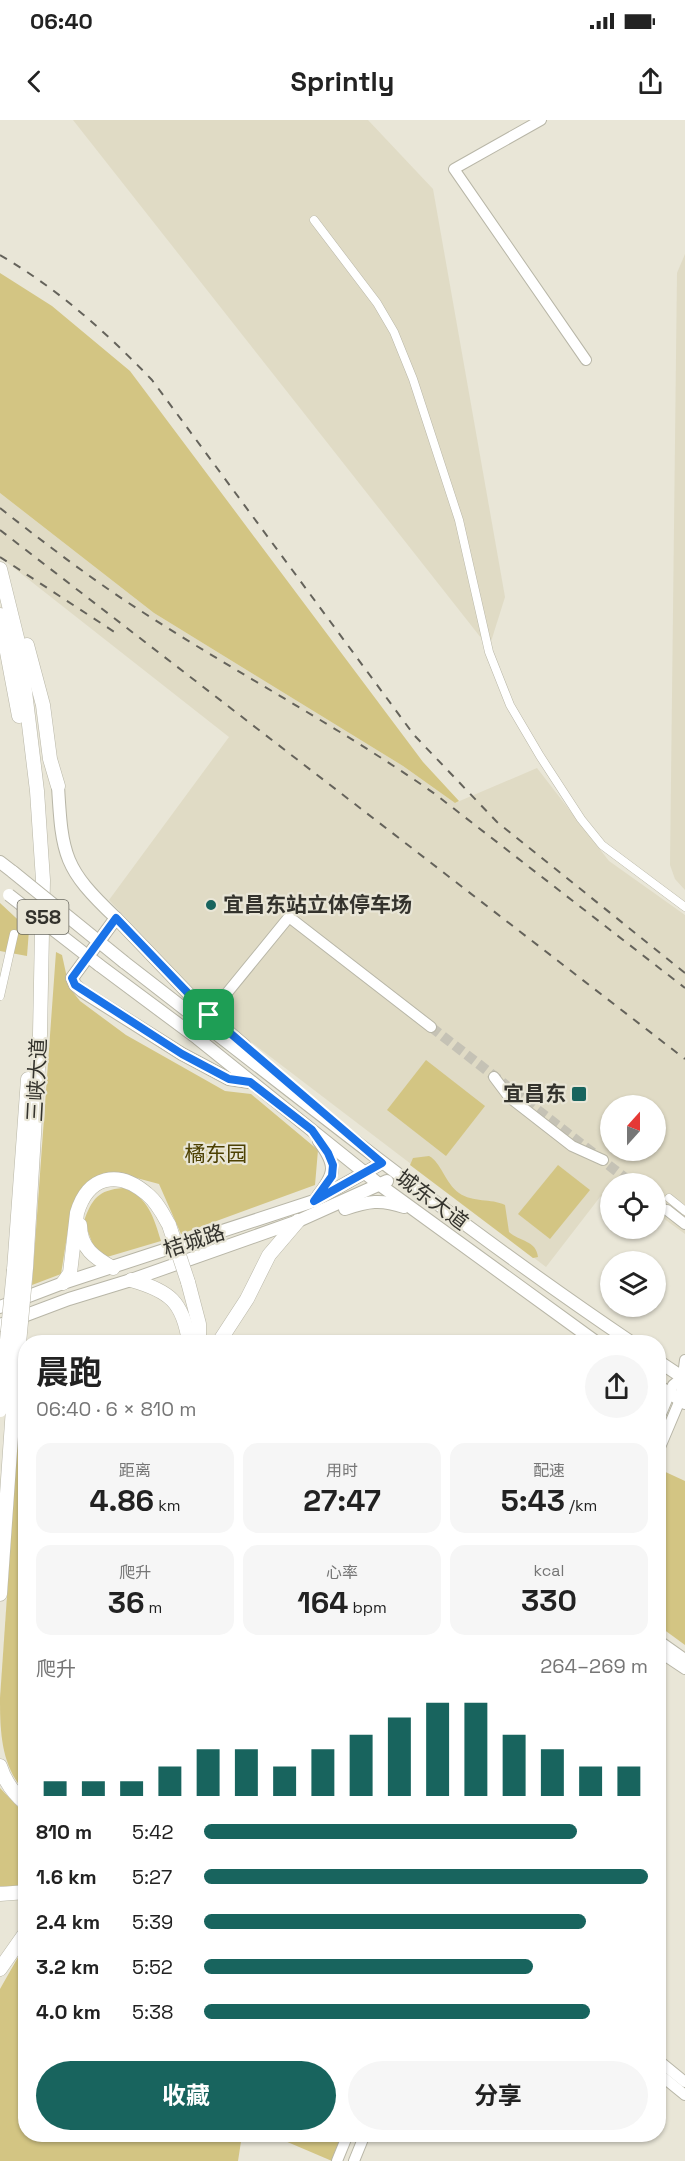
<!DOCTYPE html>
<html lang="zh">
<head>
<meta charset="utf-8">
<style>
	body { margin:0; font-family:"Space Grotesk","Noto Sans SC",sans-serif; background:#f6f6f6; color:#222; height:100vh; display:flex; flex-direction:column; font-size:22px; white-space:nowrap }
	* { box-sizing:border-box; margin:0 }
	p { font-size:20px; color:#767676 }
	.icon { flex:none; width:33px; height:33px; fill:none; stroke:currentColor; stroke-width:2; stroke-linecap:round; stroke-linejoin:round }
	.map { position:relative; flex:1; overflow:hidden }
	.panel { position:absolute; left:18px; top:1215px; width:648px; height:807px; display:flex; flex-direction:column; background:#fff; border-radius:24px; box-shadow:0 2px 4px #0004 }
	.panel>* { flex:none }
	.needle { width:39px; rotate:21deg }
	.buttons { position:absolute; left:600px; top:975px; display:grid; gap:12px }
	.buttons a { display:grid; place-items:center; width:66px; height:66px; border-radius:50%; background:#fff; box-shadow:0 2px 4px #0004; font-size:30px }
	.pin { position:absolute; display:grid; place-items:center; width:51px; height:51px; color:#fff; margin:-26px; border-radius:12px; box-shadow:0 3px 9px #0006 }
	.round { display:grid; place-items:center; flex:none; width:63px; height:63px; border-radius:32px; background:#f6f6f6 }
	.headline { display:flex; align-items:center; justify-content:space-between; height:102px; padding:0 18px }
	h1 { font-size:33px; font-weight:700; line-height:45px }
	.stats { display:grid; grid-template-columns:repeat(3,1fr); gap:9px; height:102px; padding:6px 18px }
	.stats div { display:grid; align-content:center; border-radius:15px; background:#f6f6f6; text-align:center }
	.stats b { font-size:30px; font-weight:700 }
	.stats small { font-size:16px; font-weight:400 }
	.stats p { font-size:16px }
	.chart { height:168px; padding:12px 18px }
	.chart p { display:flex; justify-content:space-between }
	.chart svg { width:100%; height:108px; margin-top:6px; stroke:#18645e; stroke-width:6 }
	.cta { display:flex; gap:12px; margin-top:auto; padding:12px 18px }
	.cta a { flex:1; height:69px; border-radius:36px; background:#18645e; color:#fff; font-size:24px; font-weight:700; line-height:69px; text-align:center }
	.cta a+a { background:#f6f6f6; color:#222 }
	ul { padding:0 18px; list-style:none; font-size:20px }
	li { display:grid; grid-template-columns:96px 72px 1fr; align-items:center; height:45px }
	li i { height:15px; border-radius:8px; background:#18645e }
	.status { display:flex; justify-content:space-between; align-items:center; height:42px; padding:0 30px; background:#fff; direction:ltr }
	.status svg { height:16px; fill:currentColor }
	header { display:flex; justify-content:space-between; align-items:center; height:78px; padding:0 18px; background:#fff; font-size:27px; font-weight:700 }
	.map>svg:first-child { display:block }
</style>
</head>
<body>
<div class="status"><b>06:40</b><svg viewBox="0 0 49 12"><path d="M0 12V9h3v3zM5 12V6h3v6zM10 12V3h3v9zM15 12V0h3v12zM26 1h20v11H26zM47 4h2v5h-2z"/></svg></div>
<header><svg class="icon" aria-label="back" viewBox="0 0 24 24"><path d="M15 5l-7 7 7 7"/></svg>Sprintly<svg class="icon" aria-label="share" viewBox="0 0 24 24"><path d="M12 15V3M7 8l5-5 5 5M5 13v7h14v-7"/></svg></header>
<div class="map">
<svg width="685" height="2041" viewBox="0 0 685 2041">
	<rect width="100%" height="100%" fill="#e9e6d7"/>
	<g fill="#e0dbc5" fill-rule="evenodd">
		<path d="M73 0H368L433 69 505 477 489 528Z"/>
		<path d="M685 134V770L675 759 670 745 677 153Z"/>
		<path d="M0 373 154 493 403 646 455 683 537 648 609 741 685 795V1114L656 1093V1064H610V1073L600 1077 546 1147 221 899 109 780 229 617 0 437ZM610 986H656V1030H610Z"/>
	</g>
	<g fill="#d3c583">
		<path d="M0 153 52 186 130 251 423 642 459 681 455 683 403 646 154 493 0 373Z"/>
		<path d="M0 783 29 810 27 836 0 831Z"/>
		<path d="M56 832 62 835 69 867 80 881 126 915 225 971 251 974 318 1030 315 1065 181 1114 159 1064 118 1053 94 1059 83 1066 75 1080 70 1097 61 1154 32 1165Z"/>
		<path d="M426 940 485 986 446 1036 387 990Z"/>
		<path d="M429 1036C441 1042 445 1063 459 1073 473 1083 491 1078 505 1085L509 1112C520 1122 536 1120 538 1137L533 1138 410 1045 413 1038Z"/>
		<path d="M558 1045 590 1070 550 1119 518 1094Z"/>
		<path d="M123 1068C148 1076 154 1098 161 1121L107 1137 93 1125 84 1101C92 1079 98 1070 123 1068Z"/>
		<path d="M21 1272H25V1672C1 1646 0 1612 0 1578Z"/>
		<path d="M659 1349 685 1361V1525L659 1506Z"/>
		<path d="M0 1668 19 1688 25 1691V1767L0 1766Z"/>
		<path d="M25 1825 26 2014 242 2015 238 2041H0V1869Z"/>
		<path d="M271 2015H343L332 2041Z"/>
	</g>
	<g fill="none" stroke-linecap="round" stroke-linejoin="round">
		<g stroke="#c5c2b5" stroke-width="10" stroke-dasharray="10 5" stroke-linecap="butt">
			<path d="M431 907 633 1064"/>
			<path d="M656 1081 667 1090"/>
		</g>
		<defs>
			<g id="street">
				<path d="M314 100 377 183 394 212 413 259 459 400 489 532 510 585 540 636 581 699 602 725 685 787"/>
				<path d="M0 876 14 814"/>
				<path d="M669 1078 685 1091"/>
			</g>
			<g id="secondary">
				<path d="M541 0 454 49 586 240"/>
				<path d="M209 895 289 797 431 907"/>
				<path d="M494 957 509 977 572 1026 603 1040"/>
				<path d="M667 1090 685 1104"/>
				<path d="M658 1301 673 1265 684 1256"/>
				<path d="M658 1332 680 1280 685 1240"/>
				<path d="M658 1520 685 1539"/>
				<path d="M658 1531 685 1549"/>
				<path d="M658 1940 685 1962"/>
				<path d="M658 1953 685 1975"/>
				<path d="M337 2041 348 2014"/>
				<path d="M354 2041 365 2014"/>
			</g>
			<g id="primary">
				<path d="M58 666C62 736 64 749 116 798"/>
				<path d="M0 742 13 752"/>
				<path d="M124 842C291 971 456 1104 631 1222"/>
				<path d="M99 845 197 918 380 1065 596 1222"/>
				<path d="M245 926 209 895 116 798 72 858 75 865 82 871 182 934 229 959 249 962"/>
				<path d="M318 1076C336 1053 337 1045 319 1021"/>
				<path d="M345 1089C368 1081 381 1079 404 1087"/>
				<path d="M0 1187 63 1163 314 1081 382 1043"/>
				<path d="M0 1205 69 1179 131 1160 298 1101 387 1061"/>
				<path d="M658 1241 685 1259"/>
				<path d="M658 1266 685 1283"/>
			</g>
			<g id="highway">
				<path d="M0 449 20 530 37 671 43 760 40 914 26 1148"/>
				<path d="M0 495 19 596"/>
				<path d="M27 525 43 585 50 639 58 666"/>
				<path d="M80 1105C80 1128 95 1138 113 1148"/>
				<path d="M14 1150 28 959"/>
				<path d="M131 1160C170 1171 183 1182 189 1222"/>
				<path d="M188 1162 199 1204V1222"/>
				<path d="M63 1163 70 1153 77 1093C88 1056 118 1049 147 1074 157 1082 163 1094 169 1105"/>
				<path d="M219 1222 247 1179 269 1135 298 1101"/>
				<path d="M0 1474 13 1288"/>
				<path d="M0 1646C5 1662 13 1673 26 1684"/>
				<path d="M0 1774 26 1772"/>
				<path d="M0 1849 26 1812"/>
			</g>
		</defs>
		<use href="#street" stroke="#b8b6a7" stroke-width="9"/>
		<use href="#secondary" stroke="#b8b6a7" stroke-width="12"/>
		<use href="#primary" stroke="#b8b6a7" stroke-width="14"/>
		<use href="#highway" stroke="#b8b6a7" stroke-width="15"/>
		<use href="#street" stroke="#fff" stroke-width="8"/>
		<use href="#secondary" stroke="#fff" stroke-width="10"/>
		<use href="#primary" stroke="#fff" stroke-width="12"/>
		<use href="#highway" stroke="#fff" stroke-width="14"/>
		<g stroke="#65635b" stroke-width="2" stroke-dasharray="8 8" stroke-linecap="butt">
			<path d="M0 135C58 169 106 212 152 260L414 615 497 702 685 853"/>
			<path d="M0 388C47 425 94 461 144 493 240 555 341 608 435 674L685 868"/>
			<path d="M0 410 685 939"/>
			<path d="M0 437 119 515"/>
		</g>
		<defs>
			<g id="primary-bridge">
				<path d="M13 752 124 842"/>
				<path d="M9 775 99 845"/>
			</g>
			<g id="highway-bridge">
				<path d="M169 1105 188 1162"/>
				<path d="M13 1288 26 1148"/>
				<path d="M0 1290 14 1150"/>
			</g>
		</defs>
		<use href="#primary-bridge" stroke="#b8b6a7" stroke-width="14" stroke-linecap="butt"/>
		<use href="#highway-bridge" stroke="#b8b6a7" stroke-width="15" stroke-linecap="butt"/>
		<use href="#primary-bridge" stroke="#fff" stroke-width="12"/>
		<use href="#highway-bridge" stroke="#fff" stroke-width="14"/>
	</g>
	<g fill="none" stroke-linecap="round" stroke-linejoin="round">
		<defs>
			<path id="route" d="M116 798 209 895 382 1043 314 1081 332 1056 333 1045 328 1033 312 1010 250 962 229 959 182 934 75 865 72 858Z"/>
		</defs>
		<use href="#route" stroke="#fff" stroke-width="12"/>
		<use href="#route" stroke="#1a73e8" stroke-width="8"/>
	</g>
	<g fill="#18645e" stroke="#e9e6d7" stroke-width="2">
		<circle cx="211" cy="785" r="6"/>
		<rect x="571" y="966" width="16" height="16" rx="3"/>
	</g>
	<g text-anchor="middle" stroke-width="4.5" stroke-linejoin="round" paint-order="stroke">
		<rect fill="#e9e6d7" stroke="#6a6960" stroke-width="1.5" x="17.5" y="780" width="51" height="34" rx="4.5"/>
		<g font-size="20" font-weight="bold" fill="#34332d">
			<text x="43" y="804">S58</text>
		</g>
		<g font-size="21" font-weight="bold" fill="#34332d" stroke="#e9e6d7" text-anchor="start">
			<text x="223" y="792">宜昌东站立体停车场</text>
			<text x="566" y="981" text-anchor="end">宜昌东</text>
		</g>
		<g font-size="21" fill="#34332d" stroke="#e9e6d7">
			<text transform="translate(37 960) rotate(-87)" y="7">三峡大道</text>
			<text transform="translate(432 1080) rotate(37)" y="7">城东大道</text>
			<text transform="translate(194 1121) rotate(-18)" y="7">桔城路</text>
		</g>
		<g font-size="21" fill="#4d4103" stroke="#e9e6d7">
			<text x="216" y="1041">橘东园</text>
		</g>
	</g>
</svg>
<div class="buttons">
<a><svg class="needle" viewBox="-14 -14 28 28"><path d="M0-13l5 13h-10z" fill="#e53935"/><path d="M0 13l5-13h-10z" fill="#767676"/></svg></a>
<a><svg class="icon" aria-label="locate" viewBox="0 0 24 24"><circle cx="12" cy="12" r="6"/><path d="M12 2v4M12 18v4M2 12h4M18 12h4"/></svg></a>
<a><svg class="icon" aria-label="layers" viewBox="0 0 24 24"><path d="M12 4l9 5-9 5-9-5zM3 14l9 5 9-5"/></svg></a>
</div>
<div class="pin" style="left:209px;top:895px;background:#1e9e55"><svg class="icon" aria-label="arrive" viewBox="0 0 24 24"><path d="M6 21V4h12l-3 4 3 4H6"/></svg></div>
<section class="panel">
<div class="headline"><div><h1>晨跑</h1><p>06:40 · 6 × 810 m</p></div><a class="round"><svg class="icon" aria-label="share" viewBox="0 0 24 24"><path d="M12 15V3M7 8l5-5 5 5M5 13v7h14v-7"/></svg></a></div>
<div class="stats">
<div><p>距离</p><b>4.86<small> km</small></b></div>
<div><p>用时</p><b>27:47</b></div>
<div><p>配速</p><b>5:43<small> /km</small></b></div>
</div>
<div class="stats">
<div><p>爬升</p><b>36<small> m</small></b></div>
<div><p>心率</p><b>164<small> bpm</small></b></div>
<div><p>kcal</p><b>330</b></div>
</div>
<div class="chart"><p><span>爬升</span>264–269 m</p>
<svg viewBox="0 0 160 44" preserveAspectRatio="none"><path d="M5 44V38M15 44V38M25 44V38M35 44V32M45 44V25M55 44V25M65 44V32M75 44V25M85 44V19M95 44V12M105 44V6M115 44V6M125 44V19M135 44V25M145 44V32M155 44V32"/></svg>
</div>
<ul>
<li><b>810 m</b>5:42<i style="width:84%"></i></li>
<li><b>1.6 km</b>5:27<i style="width:100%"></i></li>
<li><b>2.4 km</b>5:39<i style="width:86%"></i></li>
<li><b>3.2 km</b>5:52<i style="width:74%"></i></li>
<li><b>4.0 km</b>5:38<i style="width:87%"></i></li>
</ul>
<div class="cta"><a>收藏</a><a>分享</a></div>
</section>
</div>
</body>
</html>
